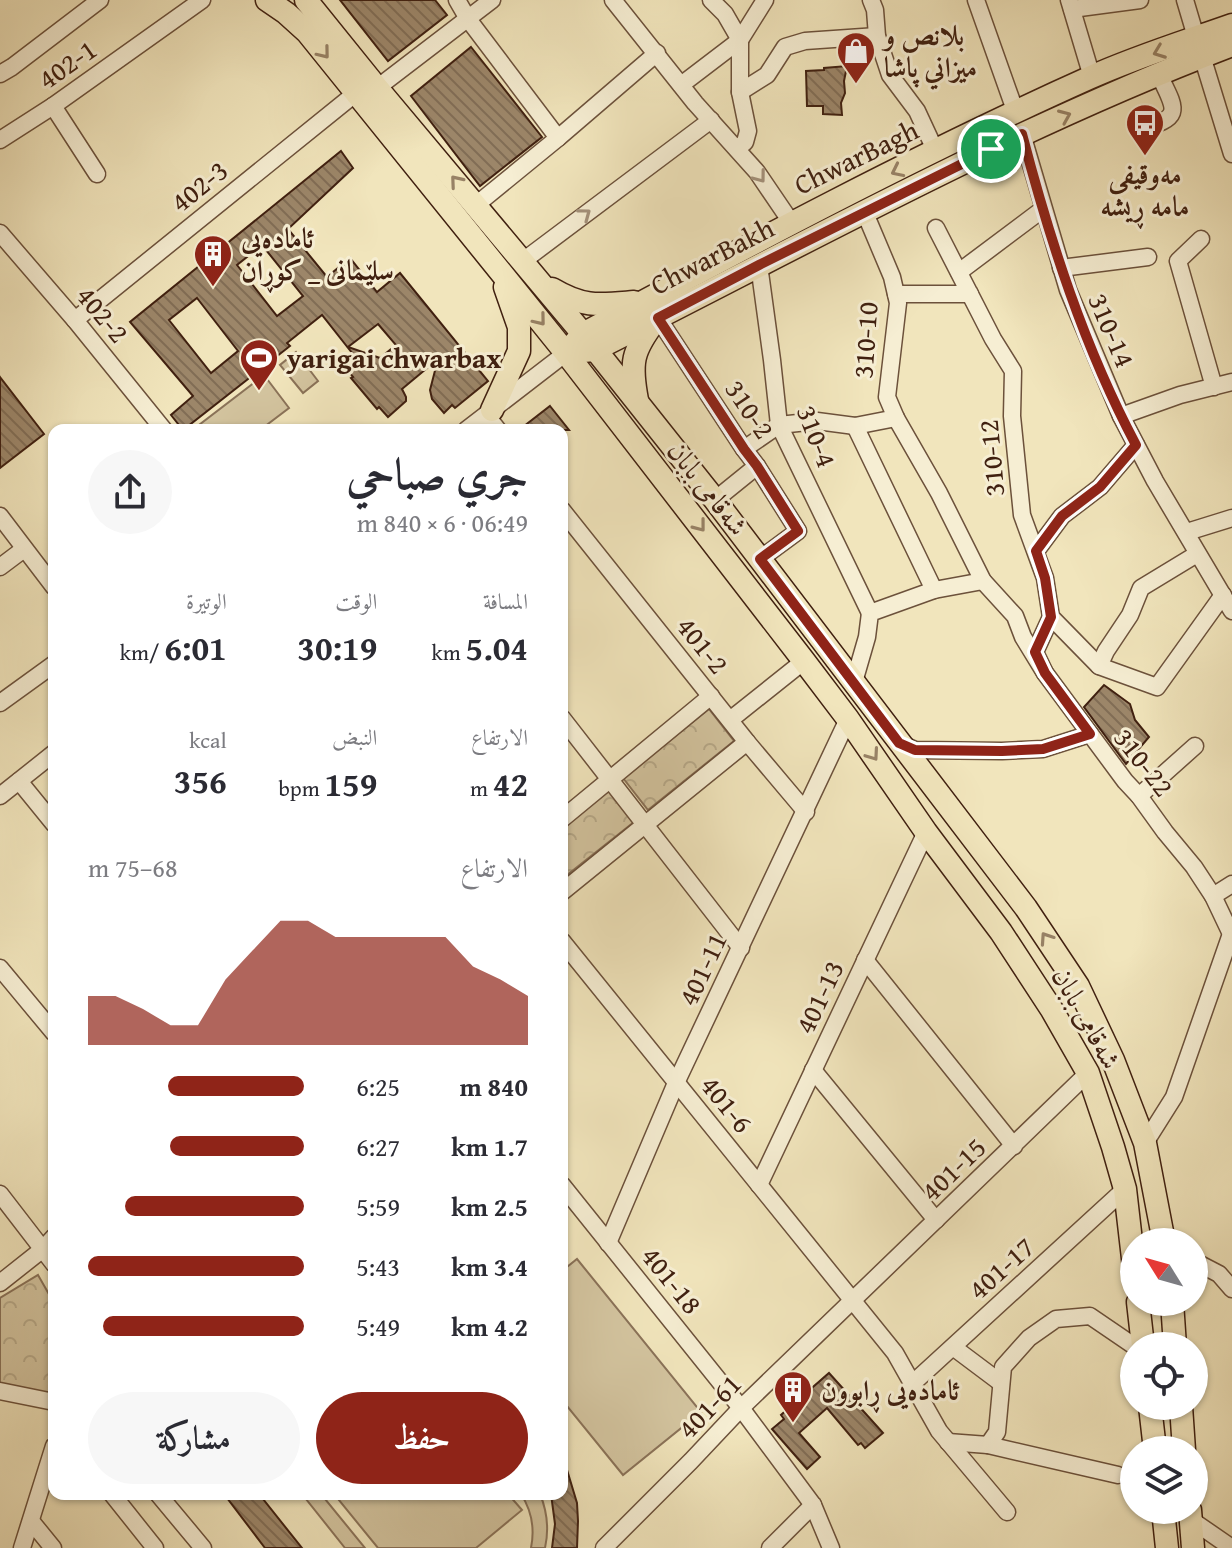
<!DOCTYPE html>
<html lang="ar">
<head>
<meta charset="utf-8">
<style>
	body { margin:0; font-family:"Gentium Book Plus",Amiri,serif; background:#f7f7f7; color:#2b2b33; direction:rtl; height:100vh; display:flex; flex-direction:column; font-size:30px; white-space:nowrap }
	* { box-sizing:border-box; margin:0 }
	p { font-size:26px; color:#7c7c81 }
	.icon { flex:none; width:44px; height:44px; fill:none; stroke:currentColor; stroke-width:2; stroke-linecap:round; stroke-linejoin:round }
	.map { position:relative; flex:1; overflow:hidden; direction:ltr }
	.side { position:absolute; left:48px; top:424px; width:520px; height:1076px; display:flex; flex-direction:column; background:#fff; border-radius:16px; box-shadow:0 2px 6px #0004; direction:rtl }
	.side>* { flex:none }
	.needle { width:52px; rotate:307deg }
	.controls { position:absolute; left:1120px; top:1228px; display:grid; gap:16px }
	.controls a { display:grid; place-items:center; width:88px; height:88px; border-radius:50%; background:#fff; box-shadow:0 2px 6px #0004; font-size:40px }
	.pin { position:absolute; display:grid; place-items:center; width:68px; height:68px; color:#fff; margin:-34px; border:4px solid #fff; border-radius:50%; box-shadow:0 2px 8px #0007 }
	.round { display:grid; place-items:center; flex:none; width:84px; height:84px; border-radius:42px; background:#f7f7f7 }
	.overview { display:flex; align-items:center; justify-content:space-between; height:136px; padding:0 40px }
	h1 { font-size:44px; font-weight:700; line-height:60px }
	.stats { display:grid; grid-template-columns:repeat(3,1fr); gap:12px; height:136px; padding:8px 40px }
	.stats div { display:grid; align-content:center }
	.stats b { font-size:34px; font-weight:700 }
	.stats small { font-size:22px; font-weight:400 }
	.stats p { font-size:22px }
	.chart { height:224px; padding:16px 40px }
	.chart p { display:flex; justify-content:space-between }
	.chart svg { width:100%; height:144px; margin-top:8px; fill:#8f2418; opacity:.7 }
	.button { display:flex; gap:16px; margin-top:auto; padding:16px 40px }
	.button a { flex:1; height:92px; border-radius:48px; background:#8f2418; color:#fff; font-size:32px; font-weight:700; line-height:92px; text-align:center }
	.button a+a { background:#f7f7f7; color:#2b2b33 }
	ul { padding:0 40px; list-style:none; font-size:26px }
	li { display:grid; grid-template-columns:128px 96px 1fr; align-items:center; height:60px }
	li i { height:20px; border-radius:10px; background:#8f2418 }
	.map>svg:first-child { display:block }
</style>
</head>
<body>
<div class="map">
<svg width="1232" height="1548" viewBox="0 0 1232 1548">
	<defs>
		<pattern id="forest-crowns" width="20" height="18" patternUnits="userSpaceOnUse" patternTransform="scale(2)"><rect width="20" height="18" fill="#d3c49f"/><path d="M2 6a3 3 0 1 1 6 0M12 15a3 3 0 1 1 6 0" fill="none" stroke="#b6a888"/></pattern>
		<pattern id="building-back-hatch" width="6" height="6" patternUnits="userSpaceOnUse" patternTransform="scale(2)"><rect width="6" height="6" fill="#9c8669"/><path d="M-1 5l2 2M0 0l6 6M5-1l2 2" fill="none" stroke="#816d55"/></pattern>
	</defs>
	<rect width="100%" height="100%" fill="#f1e5bc"/>
	<filter id="stains"><feTurbulence type="fractalNoise" baseFrequency=".0025" numOctaves="4"/><feColorMatrix values="0 0 0 0 .2 0 0 0 0 .09 0 0 0 0 .02 0 0 0 .5 -.17"/></filter>
	<radialGradient id="worn" r=".72"><stop offset=".6" stop-color="#630" stop-opacity="0"/><stop offset="1" stop-color="#630" stop-opacity=".3"/></radialGradient>
	<g fill="url(#forest-crowns)" stroke="#8a7258" stroke-width="2">
		<path d="M709 709 734 741 648 810 623 778Z"/>
		<path d="M609 790 634 822 562 879V827Z"/>
		<path d="M38 1275 54 1303V1398L0 1387V1298Z"/>
	</g>
	<g fill="#d3c49f" stroke="#8a7258" stroke-width="2">
		<path d="M296 352 318 381 303 393 280 365Z"/>
		<path d="M264 375 289 408 260 430H203L199 425Z"/>
		<path d="M577 1259 701 1412 623 1475 562 1400V1271Z"/>
		<path d="M302 1494H321L365 1548H345Z"/>
		<path d="M334 1494H508L522 1510 476 1548H378Z"/>
		<path d="M521 1494H540C547 1511 549 1530 545 1548H531C535 1528 532 1511 521 1494Z"/>
	</g>
	<g fill="url(#building-back-hatch)" stroke="#402010" stroke-width="2" fill-rule="evenodd">
		<path d="M340 0H435L447 15 388 61Z"/>
		<path d="M471 47 542 137 480 186 411 96Z"/>
		<path d="M847 66 844 81 845 93 841 103 842 115 823 114V106H807L806 71 824 70V68Z"/>
		<path d="M341 151 353 168 288 229 327 277 350 258 377 292 400 273 488 381 455 408 452 405 444 413 432 399 430 390 438 359 402 389 406 397V401L388 417 379 407 377 409 351 378 353 377 345 367 356 358 322 315 287 343 290 346 183 430 171 415 193 396 130 322ZM262 245 303 296 277 316 237 265ZM197 298 238 351 211 373 169 320ZM378 324 396 345 380 358 348 347Z"/>
		<path d="M0 377 44 434 0 468Z"/>
		<path d="M550 406 569 430H519Z"/>
		<path d="M1104 685 1130 704 1135 720 1149 737 1126 764 1084 707Z"/>
		<path d="M829 1373 883 1433 865 1448 861 1443 858 1445 827 1408 799 1433 820 1457 807 1469 772 1429 784 1419 781 1415Z"/>
		<path d="M562 1460H564L577 1503 578 1521 577 1548H552L555 1524 551 1494H562Z"/>
		<path d="M224 1494H259L302 1548H265Z"/>
	</g>
	<g fill="none" stroke-linecap="round" stroke-linejoin="round">
		<defs>
			<g id="minor">
				<path d="M457 0 468 19 558 138"/>
				<path d="M613 0 695 103 757 172 791 222"/>
				<path d="M711 0 725 14 740 40V92L748 131 745 142 737 149"/>
				<path d="M871 0 875 10 877 36 890 75 917 111 936 152"/>
				<path d="M976 0 1016 113"/>
				<path d="M1069 0 1092 77"/>
				<path d="M1185 0 1196 37"/>
				<path d="M1072 9 1140 0"/>
				<path d="M1202 56 1232 154"/>
				<path d="M0 74 12 67 100 0"/>
				<path d="M681 85 740 40 765 0"/>
				<path d="M377 88 492 0"/>
				<path d="M740 92 767 75 785 47 805 41 877 36"/>
				<path d="M53 106 97 174"/>
				<path d="M1139 129C1183 118 1177 111 1159 75"/>
				<path d="M1022 134 1068 290 1121 416 1155 481 1232 611"/>
				<path d="M0 140 53 106 202 0"/>
				<path d="M476 205 558 138 657 53"/>
				<path d="M865 213 892 277 898 303 887 397 896 418 939 493 983 581 1015 616 1023 637 1045 673"/>
				<path d="M936 228 993 339 1013 371 1012 416 1022 515 1045 578 1051 617 1099 666 1157 687 1223 595"/>
				<path d="M0 233 75 320 164 430"/>
				<path d="M1201 239 1178 261 1214 387"/>
				<path d="M523 261 711 120"/>
				<path d="M759 265 772 360 779 425 870 613"/>
				<path d="M1061 268 1148 257"/>
				<path d="M959 272 1043 209"/>
				<path d="M896 294H970"/>
				<path d="M658 318 744 449 757 466 798 531 760 559"/>
				<path d="M75 320 356 93"/>
				<path d="M486 415 498 430"/>
				<path d="M1121 416 1180 395 1232 382"/>
				<path d="M855 426 934 590"/>
				<path d="M466 430 566 353"/>
				<path d="M744 449 779 425 817 421 855 426 896 418"/>
				<path d="M715 500 757 466"/>
				<path d="M562 510 747 742 806 812"/>
				<path d="M0 516 54 587"/>
				<path d="M1187 532 1232 518"/>
				<path d="M1036 551 1062 516 1100 487 1136 445"/>
				<path d="M0 567 24 549"/>
				<path d="M1051 617 1035 652 1045 673 1125 781 1139 796 1165 832 1194 867 1213 896 1232 936"/>
				<path d="M1099 666 1106 651 1130 615 1141 588 1197 554"/>
				<path d="M854 682 867 637 870 613 934 590 983 581"/>
				<path d="M0 703 54 664"/>
				<path d="M562 718 741 948"/>
				<path d="M730 720 804 661"/>
				<path d="M899 743 915 750 1002 751 1043 749 1090 734"/>
				<path d="M19 781 54 824"/>
				<path d="M0 796 54 753"/>
				<path d="M1139 796 1195 746"/>
				<path d="M562 819 711 696"/>
				<path d="M562 892 747 742"/>
				<path d="M1213 896 1232 884"/>
				<path d="M562 941 895 1353 939 1431 1007 1512"/>
				<path d="M865 960 1014 1146"/>
				<path d="M0 968 54 1033"/>
				<path d="M813 1070 936 1220"/>
				<path d="M1145 1143 1174 1097 1231 934"/>
				<path d="M562 1185 741 1408 813 1505 831 1548"/>
				<path d="M759 1185 926 832"/>
				<path d="M0 1194 54 1264"/>
				<path d="M608 1243 676 1083 848 719"/>
				<path d="M1194 1261 1219 1274 1232 1289"/>
				<path d="M0 1283 43 1249 54 1237"/>
				<path d="M953 1347 1001 1383"/>
				<path d="M912 1384 1125 1189"/>
				<path d="M0 1391 54 1402"/>
				<path d="M948 1442 988 1445 997 1432 1003 1367 1029 1338 1056 1319 1090 1316 1134 1346"/>
				<path d="M988 1445 1118 1475"/>
				<path d="M112 1494 155 1548"/>
				<path d="M158 1494 203 1548"/>
				<path d="M1190 1519 1232 1548"/>
				<path d="M31 1521 53 1548"/>
				<path d="M22 1548 54 1446"/>
				<path d="M604 1548 691 1461 741 1408 1088 1073"/>
				<path d="M770 1548 813 1505"/>
			</g>
			<g id="major">
				<path d="M267 0 286 13 307 32 566 353 804 661 848 719 926 832 1001 932 1052 1010 1088 1073 1113 1147 1125 1189 1134 1267"/>
				<path d="M306 0 377 88 583 334 715 500 1026 908 1078 986 1113 1060 1145 1143 1164 1242"/>
				<path d="M552 289C584 308 599 305 634 302"/>
				<path d="M573 345 583 334C749 245 917 155 1089 78 1135 57 1184 42 1232 25"/>
				<path d="M583 351 594 350C805 244 1011 129 1232 45"/>
				<path d="M637 400C630 363 632 351 655 321"/>
				<path d="M492 410 519 351V327L505 287"/>
				<path d="M1138 1302 1143 1346"/>
				<path d="M1172 1302 1175 1346"/>
				<path d="M1150 1406 1155 1450"/>
				<path d="M1181 1406 1184 1450"/>
				<path d="M1163 1510 1167 1548"/>
				<path d="M1190 1510 1193 1548"/>
			</g>
		</defs>
		<use href="#minor" stroke="#6c513b" stroke-width="19"/>
		<use href="#major" stroke="#402010" stroke-width="25"/>
		<use href="#minor" stroke="#f6eed3" stroke-width="16"/>
		<use href="#major" stroke="#f1e5bc" stroke-width="22"/>
	</g>
	<defs><path id="oneway-chevron" d="M-2-3.5L2.5 0L-2 3.5" fill="none" stroke-width="1.6" stroke-linecap="round" stroke-linejoin="round" transform="scale(2)"/></defs>
	<g stroke="#988266">
		<use href="#oneway-chevron" transform="translate(1159 52) rotate(159)"/>
		<use href="#oneway-chevron" transform="translate(324 53) rotate(51)"/>
		<use href="#oneway-chevron" transform="translate(1065 116) rotate(-23)"/>
		<use href="#oneway-chevron" transform="translate(897 171) rotate(154)"/>
		<use href="#oneway-chevron" transform="translate(456 181) rotate(-130)"/>
		<use href="#oneway-chevron" transform="translate(540 320) rotate(51)"/>
		<use href="#oneway-chevron" transform="translate(700 526) rotate(52)"/>
		<use href="#oneway-chevron" transform="translate(873 755) rotate(55)"/>
		<use href="#oneway-chevron" transform="translate(1046 938) rotate(-124)"/>
	</g>
	<g stroke="#a4917b">
		<use href="#oneway-chevron" transform="translate(760 177) rotate(53)"/>
		<use href="#oneway-chevron" transform="translate(585 214) rotate(-37)"/>
	</g>
	<g fill="none" stroke-linecap="round" stroke-linejoin="round">
		<defs>
			<path id="route" d="M1022 134C1050 241 1084 347 1136 445L1100 487 1062 516 1036 551 1045 578 1051 617 1035 652 1045 673 1090 734 1043 749 1002 751 915 750 899 743 760 559 798 531 757 466 744 449 658 318 759 265Z"/>
		</defs>
		<use href="#route" stroke="#fff" stroke-width="16"/>
		<use href="#route" stroke="#8f2418" stroke-width="10"/>
	</g>
	<defs>
		<symbol id="shop-pin" viewBox="-11 -11 22 30"><path d="M0 17L-7.5 6A9.5 9.5 0 1 1 7.5 6Z" fill="#8f2418" stroke="#f6eed3"/><path d="M-5-2.5h2.3a2.7 3.5 0 0 1 5.4 0H5L5.5 6h-11ZM-1.5-2.5h3a1.5 2.3 0 0 0-3 0Z" fill="#fff"/></symbol>
		<symbol id="bus-pin" viewBox="-11 -11 22 30"><path d="M0 17L-7.5 6A9.5 9.5 0 1 1 7.5 6Z" fill="#8f2418" stroke="#f6eed3"/><path d="M-5-6H5V4H4V6H2V4H-2V6H-4V4H-5ZM-3.5-4V0h7V-4ZM-3.5 1.2v1.5H-2V1.2ZM2 1.2v1.5H3.5V1.2Z" fill="#fff"/></symbol>
		<symbol id="building-pin" viewBox="-11 -11 22 30"><path d="M0 17L-7.5 6A9.5 9.5 0 1 1 7.5 6Z" fill="#8f2418" stroke="#f6eed3"/><path d="M-4-6H4V6H1V3H-1V6H-4ZM-2.5-4.3h1.7v1.8h-1.7ZM.8-4.3h1.7v1.8H.8ZM-2.5-1h1.7V.8h-1.7ZM.8-1h1.7V.8H.8Z" fill="#fff"/></symbol>
		<symbol id="stadium-pin" viewBox="-11 -11 22 30"><path d="M0 17L-7.5 6A9.5 9.5 0 1 1 7.5 6Z" fill="#8f2418" stroke="#f6eed3"/><path d="M0-5a6.5 5 0 1 0 0 10a6.5 5 0 1 0 0-10ZM-3.5-1.8h7v3.6h-7Z" fill="#fff"/></symbol>
	</defs>
	<g fill-rule="evenodd">
		<use href="#shop-pin" x="834" y="29" width="44" height="60"/>
		<use href="#bus-pin" x="1123" y="101" width="44" height="60"/>
		<use href="#building-pin" x="191" y="232" width="44" height="60"/>
		<use href="#stadium-pin" x="237" y="336" width="44" height="60"/>
		<use href="#building-pin" x="771" y="1368" width="44" height="60"/>
	</g>
	<g text-anchor="middle" stroke-width="6" stroke-linejoin="round" paint-order="stroke">
		<g font-size="28" font-weight="bold" fill="#402010" stroke="#f6eed3" text-anchor="start">
			<text x="884" y="45">بلانص و<tspan x="884" dy="32">ميزاني پاشا</tspan></text>
			<text x="1145" y="184" text-anchor="middle">مەوقیفی<tspan x="1145" dy="32">مامە ڕیشە</tspan></text>
			<text x="241" y="248">ئامادەیی<tspan x="241" dy="32">سلێمانی _ کوڕان</tspan></text>
			<text x="287" y="368">yarigai chwarbax</text>
			<text x="821" y="1400">ئامادەیی ڕابوون</text>
		</g>
		<g font-size="28" fill="#402010" stroke="#f6eed3">
			<text transform="translate(67 64) rotate(-35)" y="10">402-1</text>
			<text transform="translate(856 157) rotate(-26)" y="10">ChwarBagh</text>
			<text transform="translate(199 186) rotate(-39)" y="10">402-3</text>
			<text transform="translate(712 256) rotate(-27)" y="10">ChwarBakh</text>
			<text transform="translate(103 314) rotate(50)" y="10">402-2</text>
			<text transform="translate(1112 330) rotate(67)" y="10">310-14</text>
			<text transform="translate(865 340) rotate(-86)" y="10">310-10</text>
			<text transform="translate(750 409) rotate(56)" y="10">310-2</text>
			<text transform="translate(817 436) rotate(69)" y="10">310-4</text>
			<text transform="translate(991 458) rotate(-95)" y="10">310-12</text>
			<text transform="translate(708 488) rotate(52)" y="10">شەقامی بابان</text>
			<text transform="translate(703 645) rotate(51)" y="10">401-2</text>
			<text transform="translate(1144 762) rotate(52)" y="10">310-22</text>
			<text transform="translate(702 969) rotate(-65)" y="10">401-11</text>
			<text transform="translate(819 997) rotate(-65)" y="10">401-13</text>
			<text transform="translate(1087 1018) rotate(61)" y="10">شەقامی بابان</text>
			<text transform="translate(727 1104) rotate(51)" y="10">401-6</text>
			<text transform="translate(953 1169) rotate(-44)" y="10">401-15</text>
			<text transform="translate(1001 1268) rotate(-42)" y="10">401-17</text>
			<text transform="translate(672 1280) rotate(51)" y="10">401-18</text>
			<text transform="translate(709 1406) rotate(-46)" y="10">401-61</text>
		</g>
	</g>
	<rect width="100%" height="100%" filter="url(#stains)"/>
	<rect width="100%" height="100%" fill="url(#worn)"/>
</svg>
<div class="controls">
<a><svg class="needle" viewBox="-14 -14 28 28"><path d="M0-13l5 13h-10z" fill="#e53935"/><path d="M0 13l5-13h-10z" fill="#7c7c81"/></svg></a>
<a><svg class="icon" aria-label="locate" viewBox="0 0 24 24"><circle cx="12" cy="12" r="6"/><path d="M12 2v4M12 18v4M2 12h4M18 12h4"/></svg></a>
<a><svg class="icon" aria-label="layers" viewBox="0 0 24 24"><path d="M12 4l9 5-9 5-9-5zM3 14l9 5 9-5"/></svg></a>
</div>
<div class="pin" style="left:991px;top:149px;background:#1e9e55"><svg class="icon" aria-label="arrive" viewBox="0 0 24 24"><path d="M6 21V4h12l-3 4 3 4H6"/></svg></div>
<section class="side">
<div class="overview"><div><h1>جري صباحي</h1><p>06:49 · 6 × 840 m</p></div><a class="round"><svg class="icon" aria-label="share" viewBox="0 0 24 24"><path d="M12 15V3M7 8l5-5 5 5M5 13v7h14v-7"/></svg></a></div>
<div class="stats">
<div><p>المسافة</p><b>5.04<small> km</small></b></div>
<div><p>الوقت</p><b>30:19</b></div>
<div><p>الوتيرة</p><b>6:01<small> /km</small></b></div>
</div>
<div class="stats">
<div><p>الارتفاع</p><b>42<small> m</small></b></div>
<div><p>النبض</p><b>159<small> bpm</small></b></div>
<div><p>kcal</p><b>356</b></div>
</div>
<div class="chart"><p><span>الارتفاع</span>68–75 m</p>
<svg viewBox="0 0 160 44" preserveAspectRatio="none"><path d="M0 44V29L10 29L20 33L30 38L40 38L50 24L60 15L70 6L80 6L90 11L100 11L110 11L120 11L130 11L140 20L150 24L160 29V44z"/></svg>
</div>
<ul>
<li><b>840 m</b>6:25<i style="width:63%"></i></li>
<li><b>1.7 km</b>6:27<i style="width:62%"></i></li>
<li><b>2.5 km</b>5:59<i style="width:83%"></i></li>
<li><b>3.4 km</b>5:43<i style="width:100%"></i></li>
<li><b>4.2 km</b>5:49<i style="width:93%"></i></li>
</ul>
<div class="button"><a>حفظ</a><a>مشاركة</a></div>
</section>
</div>
</body>
</html>
